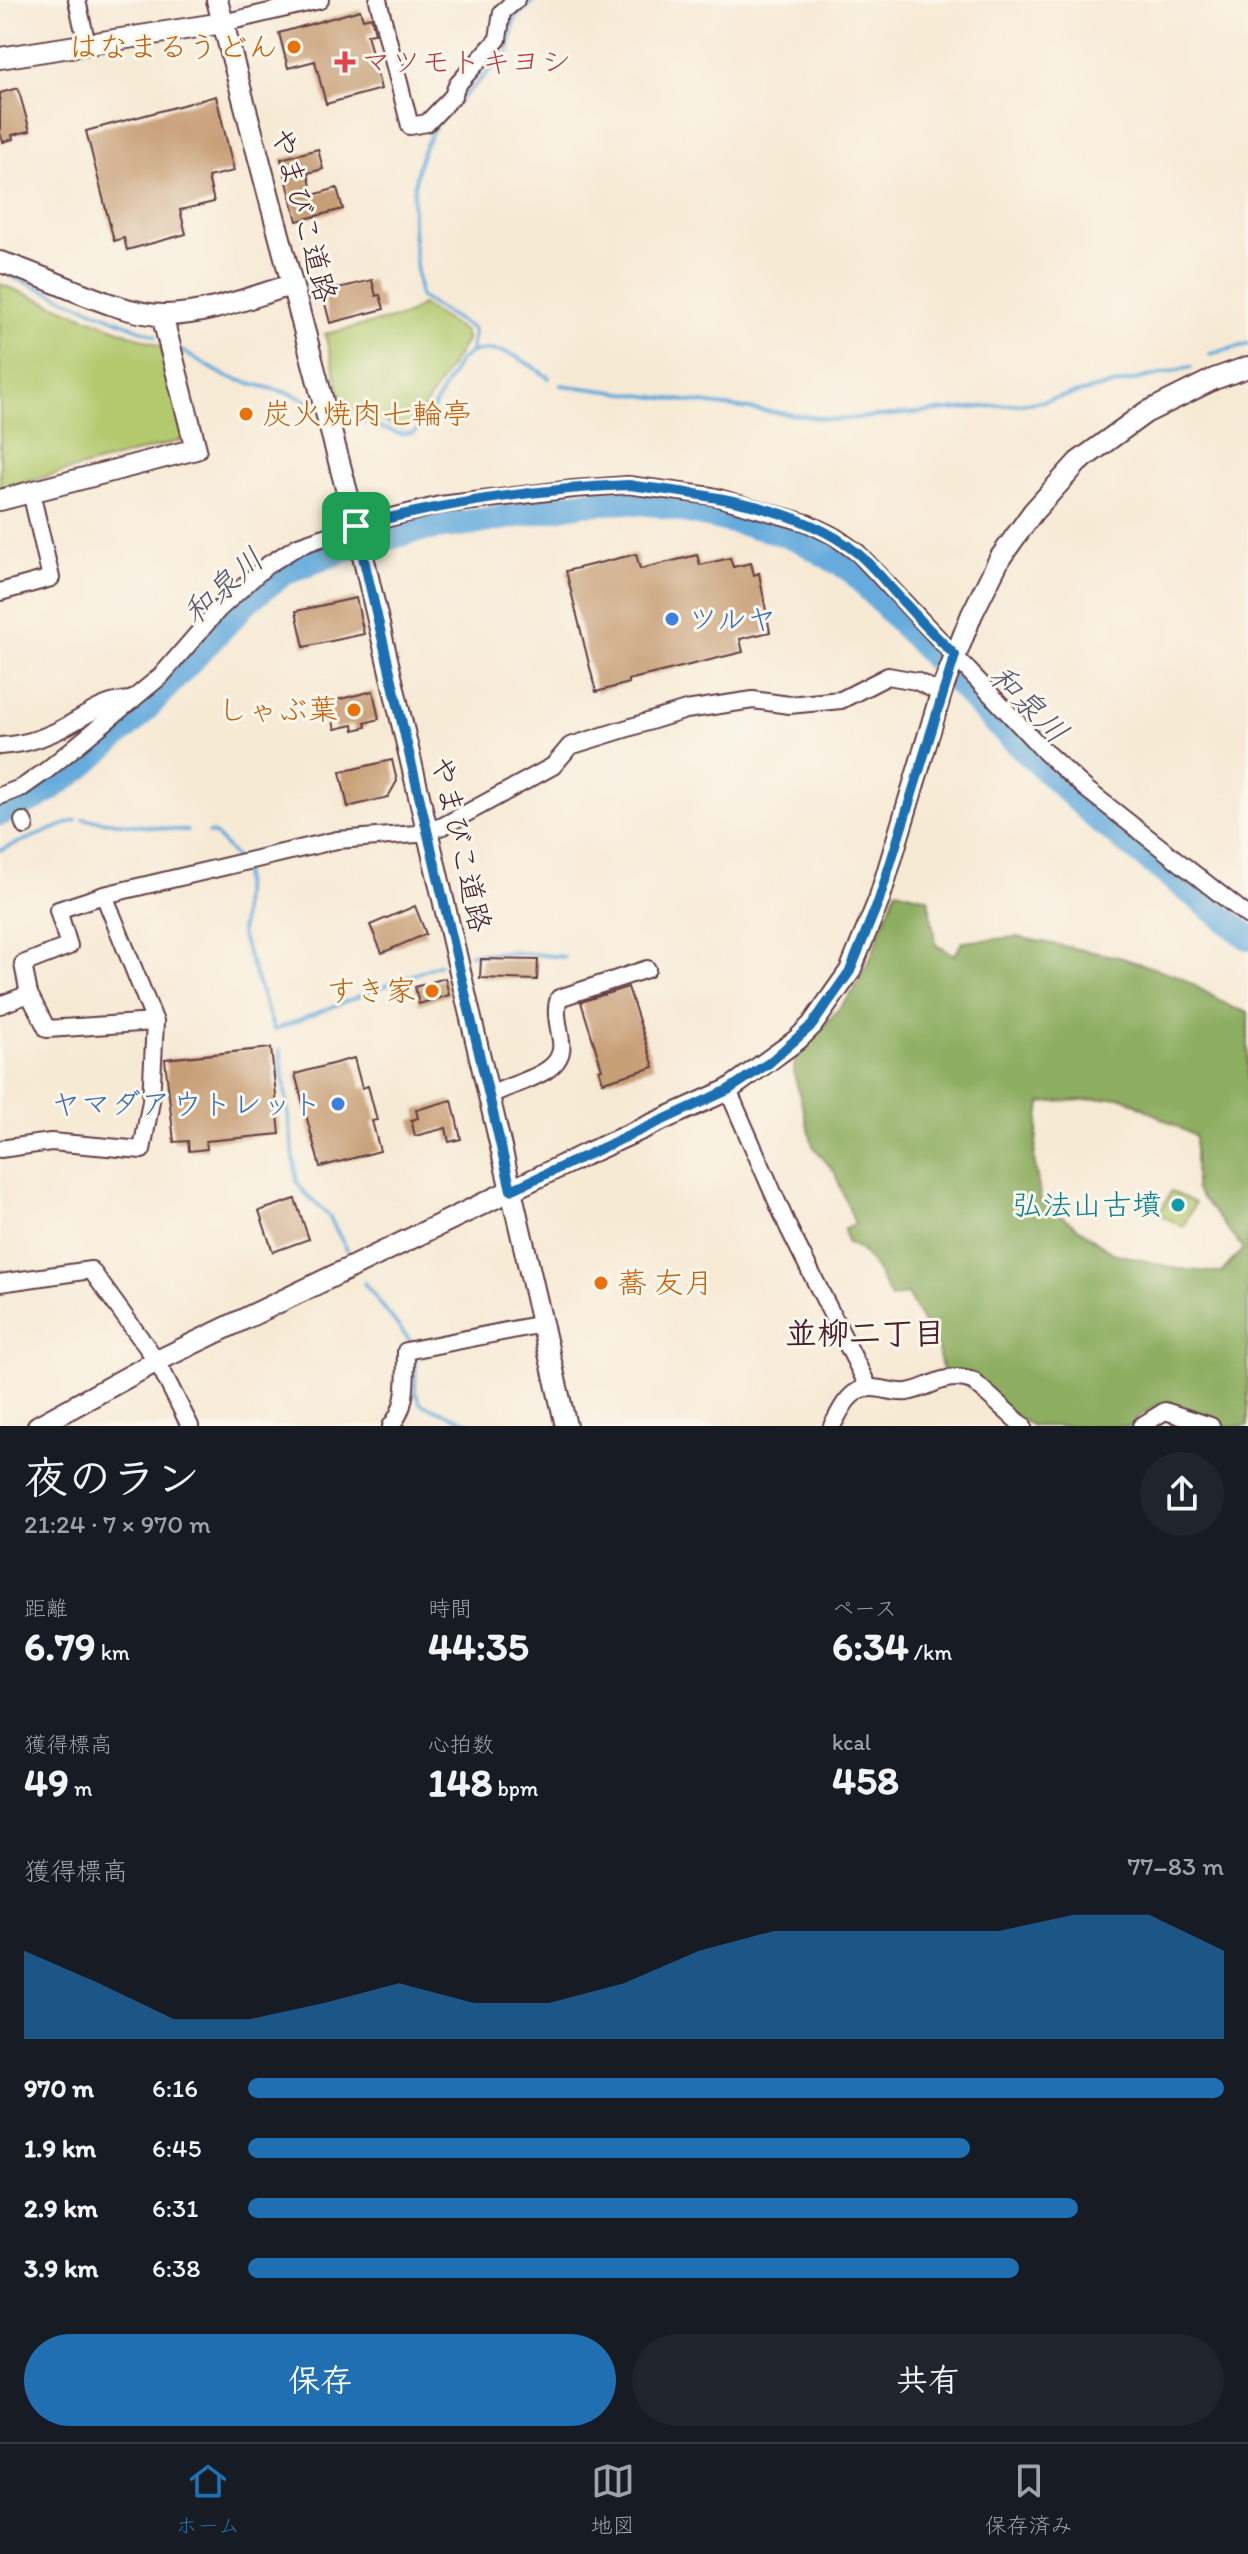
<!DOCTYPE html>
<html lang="ja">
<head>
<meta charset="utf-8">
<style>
	body { margin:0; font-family:Itim,"Klee One",sans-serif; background:#20242c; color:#f1f3f6; height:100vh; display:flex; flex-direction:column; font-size:30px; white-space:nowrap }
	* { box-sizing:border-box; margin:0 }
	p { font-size:26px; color:#9ea1a6 }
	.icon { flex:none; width:44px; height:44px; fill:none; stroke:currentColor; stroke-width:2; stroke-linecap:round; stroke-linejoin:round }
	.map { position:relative; height:1426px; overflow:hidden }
	.sheet { display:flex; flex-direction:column; background:#171b24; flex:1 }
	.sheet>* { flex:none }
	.pin { position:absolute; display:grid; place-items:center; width:68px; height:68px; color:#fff; margin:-34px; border-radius:16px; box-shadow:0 4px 12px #0006 }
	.round { display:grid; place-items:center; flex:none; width:84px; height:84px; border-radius:42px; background:#20242c }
	.summary { display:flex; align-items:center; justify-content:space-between; height:136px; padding:0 24px }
	h1 { font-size:44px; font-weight:700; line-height:60px }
	.figures { display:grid; grid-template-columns:repeat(3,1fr); gap:12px; height:136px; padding:8px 24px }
	.figures div { display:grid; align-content:center }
	.figures b { font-size:40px; font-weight:700 }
	.figures small { font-size:22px; font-weight:400 }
	.figures p { font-size:22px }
	.chart { height:224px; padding:16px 24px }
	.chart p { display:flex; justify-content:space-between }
	.chart svg { width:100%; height:144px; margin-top:8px; fill:#1f6fb2; opacity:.7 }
	.primary-button { display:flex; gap:16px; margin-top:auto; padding:16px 24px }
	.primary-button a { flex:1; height:92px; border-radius:48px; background:#1f6fb2; color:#fff; font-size:32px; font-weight:700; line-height:92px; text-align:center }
	.primary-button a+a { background:#20242c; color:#f1f3f6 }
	ul { padding:0 24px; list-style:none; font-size:26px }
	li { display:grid; grid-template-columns:128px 96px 1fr; align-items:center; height:60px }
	li i { height:20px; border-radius:10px; background:#1f6fb2 }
	.tab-bar { display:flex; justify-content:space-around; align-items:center; height:112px; border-top:2px solid #363941; background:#171b24; font-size:22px; color:#9ea1a6 }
	.tab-bar a { display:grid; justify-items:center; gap:4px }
	.tab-bar .on { color:#1f6fb2 }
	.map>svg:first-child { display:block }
</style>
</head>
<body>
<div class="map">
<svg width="1248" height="1426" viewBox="0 0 1248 1426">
	<rect width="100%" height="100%" fill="#fbf7ec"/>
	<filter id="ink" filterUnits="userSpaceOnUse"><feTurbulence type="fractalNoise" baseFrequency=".0125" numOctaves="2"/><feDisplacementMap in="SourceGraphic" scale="16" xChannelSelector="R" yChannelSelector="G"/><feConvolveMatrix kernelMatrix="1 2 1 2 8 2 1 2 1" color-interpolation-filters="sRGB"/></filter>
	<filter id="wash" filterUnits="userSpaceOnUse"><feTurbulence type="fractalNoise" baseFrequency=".006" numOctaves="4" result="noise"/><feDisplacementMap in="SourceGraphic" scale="32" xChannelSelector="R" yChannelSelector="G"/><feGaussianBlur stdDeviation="1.8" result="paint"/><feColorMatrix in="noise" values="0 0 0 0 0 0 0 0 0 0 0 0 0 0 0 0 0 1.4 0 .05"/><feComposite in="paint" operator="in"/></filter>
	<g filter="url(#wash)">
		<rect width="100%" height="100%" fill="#f7ead5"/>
		<g fill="#b2c96e" stroke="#7e744c" stroke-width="2">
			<path d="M0 284 161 346 186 439 0 489Z"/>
			<path d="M422 305 465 332 466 341 413 425 401 428 344 408 325 334 404 316Z"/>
			<path d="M1171 1191 1195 1203 1183 1227 1159 1214Z"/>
		</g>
		<path fill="#8dad61" stroke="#6c6646" stroke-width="2" fill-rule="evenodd" d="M896 890 928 898 936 945 955 955 962 942 1017 937 1119 957 1178 976 1233 1008 1248 1012V1426H1225L1159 1404 1138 1417 1132 1426H1032L942 1369 938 1350 907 1294 891 1298C880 1278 870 1250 847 1243L844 1229 855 1224 834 1171 813 1146 794 1074 795 1060 853 992 871 957ZM1123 1097 1195 1136V1189L1243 1249 1221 1273 1179 1269 1113 1253 1041 1201 1034 1159 1041 1103Z"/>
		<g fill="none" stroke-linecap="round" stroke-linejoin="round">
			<g stroke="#66abdc" stroke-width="4">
				<path d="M457 103 508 52 515 18 534 0"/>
				<path d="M10 276 156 336"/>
				<path d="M180 350 227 377 292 394 315 404"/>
				<path d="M471 352C506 345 522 359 549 378"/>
				<path d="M1210 354 1248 344"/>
				<path d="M561 385 835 420 1039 402 1191 367"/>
				<path d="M334 412 400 434 413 433 425 423 459 361 471 352 474 330 420 297C413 237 401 168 442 118"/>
				<path d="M84 819 187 831"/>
				<path d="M209 833 215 834 236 858"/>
				<path d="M0 850 76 820"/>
				<path d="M244 871 241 934 274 1030 440 964"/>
				<path d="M471 954 511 952 564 957"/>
				<path d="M280 1050 297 1182 303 1191 329 1216 347 1250"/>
				<path d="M364 1283 410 1341"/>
				<path d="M416 1358 415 1391 421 1404 478 1426"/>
			</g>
			<path stroke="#66abdc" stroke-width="26" d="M0 813 39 796 80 768 136 719 248 600 285 572 340 551 414 530 489 520 584 503 626 501 658 504 773 530 801 540 853 571 996 723 1100 821 1248 937"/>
		</g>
		<g id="blocks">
			<g fill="#c79f77">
				<path d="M360 10 363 19 371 17 375 33 367 34 381 89 326 104 315 61 288 68 279 33Z"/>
				<path d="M18 88 30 131 12 135 13 139 3 142 0 132V93Z"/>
				<path d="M216 96 234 171 208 177 214 202 180 210 186 234 127 250 124 238 114 241 86 131Z"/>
				<path d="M318 149 323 169 308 173 313 195 337 188 343 209 297 221 281 159Z"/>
				<path d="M372 280 376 296 380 295 384 309 330 323 322 292Z"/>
				<path d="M636 554 640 569 697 555 700 565 730 558 733 567 751 563 754 575 759 573 770 632 740 639 743 652 628 680 629 683 596 692 566 571Z"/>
				<path d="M356 598 364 634 304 647 296 611Z"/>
				<path d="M373 691 379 719 365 723 366 727 354 730 353 725 335 729 328 702Z"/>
				<path d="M392 760 397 781 388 797 348 807 340 772Z"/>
				<path d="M415 906 426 934 382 953 370 925Z"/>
				<path d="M481 959 538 960 537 980 480 978Z"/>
				<path d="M445 978 449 995 419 1004 415 987Z"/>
				<path d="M628 987 654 1067 603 1082 599 1070 602 1069 581 1002Z"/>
				<path d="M271 1048 280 1134 206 1141 207 1149 189 1151 188 1141 174 1142 165 1059Z"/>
				<path d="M354 1058 362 1088 368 1086 377 1120 372 1121 380 1151 320 1167 295 1074Z"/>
				<path d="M452 1100 461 1139 449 1142 446 1128 415 1136 411 1120 418 1118 416 1110Z"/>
				<path d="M295 1199 309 1239 273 1252 259 1211Z"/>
			</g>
		</g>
	</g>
	<g filter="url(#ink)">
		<use href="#blocks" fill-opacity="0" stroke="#643d44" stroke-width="2"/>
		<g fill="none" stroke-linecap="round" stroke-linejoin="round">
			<defs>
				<g id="minor">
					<path d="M77 0 87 45"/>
					<path d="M378 0 410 126 427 123 453 96 457 85 498 39 502 12 516 0"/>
					<path d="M223 23 320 0"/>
					<path d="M0 592 51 578 31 492"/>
					<path d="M0 746C16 745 35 741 50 734 78 723 101 699 133 700"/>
					<path d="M0 796 23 787 47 770 161 676 218 610 266 566 298 546 356 526 440 505 573 489 628 485 712 496 807 523 834 536 858 553 1045 752 1086 789 1248 916"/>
					<path d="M23 821 25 826"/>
					<path d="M0 1005 29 994"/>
					<path d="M155 1022 47 1029 29 994 23 964 69 946 58 910 104 895 337 840 417 834 443 826 553 766 570 746 686 710 753 700 789 705 841 700 888 676 916 681 941 693"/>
					<path d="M728 1090 789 1229 869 1388"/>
					<path d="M489 1096C511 1082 567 1076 561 1041 559 1026 554 1011 559 998L647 969"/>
					<path d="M0 1149 51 1142 142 1150 151 1101 155 1022 104 895"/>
					<path d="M0 1283 91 1270 157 1361 190 1426"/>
					<path d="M391 1426C409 1404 405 1379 406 1351L542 1324"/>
					<path d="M832 1426C839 1414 845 1398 858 1391 874 1383 891 1394 907 1392 932 1388 945 1371 973 1381L1023 1426"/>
					<path d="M1141 1426 1165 1411 1211 1426"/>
				</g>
				<g id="tertiary">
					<path d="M217 0 356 526 566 1426"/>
					<path d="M0 58 223 23"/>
					<path d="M0 262C48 276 117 315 164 315 206 315 251 297 291 285"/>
					<path d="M0 500 196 449 162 315"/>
					<path d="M38 1426 157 1361 584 1155 728 1090 797 1040 812 1025 850 971 879 900 943 687 972 614 1000 558 1033 512 1078 462 1145 413 1214 379 1248 367"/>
				</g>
			</defs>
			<use href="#minor" stroke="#643d44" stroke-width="20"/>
			<use href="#tertiary" stroke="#643d44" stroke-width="24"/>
			<use href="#minor" stroke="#fff" stroke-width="16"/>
			<use href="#tertiary" stroke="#fff" stroke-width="20"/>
		</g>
	</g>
	<g fill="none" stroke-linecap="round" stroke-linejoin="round" filter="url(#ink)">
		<defs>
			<path id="route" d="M628 485C700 494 799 505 856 552 872 565 885 582 899 597 917 617 935 636 955 655L879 900 850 971 812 1025 769 1063 728 1090 511 1190 356 526C445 503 536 489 628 485Z"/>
		</defs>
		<use href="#route" stroke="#fff" stroke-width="16"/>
		<use href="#route" stroke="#1f6fb2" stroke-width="10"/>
	</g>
	<g fill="#e8710a" stroke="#fbf7ec" stroke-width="3">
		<circle cx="294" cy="47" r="8"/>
		<circle cx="246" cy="414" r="8"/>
		<circle cx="354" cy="710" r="8"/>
		<circle cx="432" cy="991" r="8"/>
		<circle cx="601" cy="1283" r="8"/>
	</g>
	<path fill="#e0444e" stroke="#fbf7ec" stroke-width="3" d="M341 50h8v8h8v8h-8v8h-8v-8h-8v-8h8z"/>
	<g fill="#3f7fe0" stroke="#fbf7ec" stroke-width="3">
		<circle cx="672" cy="619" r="8"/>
		<circle cx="338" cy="1104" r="8"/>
	</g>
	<circle fill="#0f9aa8" stroke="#fbf7ec" stroke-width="3" cx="1178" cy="1205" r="8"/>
	<g text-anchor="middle" stroke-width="6" stroke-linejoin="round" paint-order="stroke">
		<g font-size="30" fill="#c56008" stroke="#fbf7ec" text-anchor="end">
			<text x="278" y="57">はなまるうどん</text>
			<text x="262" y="424" text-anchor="start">炭火焼肉七輪亭</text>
			<text x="338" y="720">しゃぶ葉</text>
			<text x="416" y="1001">すき家</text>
			<text x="617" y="1293" text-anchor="start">蕎 友月</text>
		</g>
		<g font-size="30" fill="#be3a42" stroke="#fbf7ec" text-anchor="start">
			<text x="361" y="72">マツモトキヨシ</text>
		</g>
		<g font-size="30" fill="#4a1f2b" stroke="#fbf7ec">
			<text transform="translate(304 215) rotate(75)" y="10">やまびこ道路</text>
			<text transform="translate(461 844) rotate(77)" y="10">やまびこ道路</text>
		</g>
		<g font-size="30" fill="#366cbe" stroke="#fbf7ec" text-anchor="start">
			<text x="688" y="629">ツルヤ</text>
			<text x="322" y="1114" text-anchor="end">ヤマダアウトレット</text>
		</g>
		<g font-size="30" fill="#0d838f" stroke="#fbf7ec" text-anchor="end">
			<text x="1162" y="1215">弘法山古墳</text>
		</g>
		<g font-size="32" font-style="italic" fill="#555772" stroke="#fbf7ec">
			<text transform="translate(223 586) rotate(-42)" y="11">和泉川</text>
			<text transform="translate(1029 704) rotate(45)" y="11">和泉川</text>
		</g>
		<g font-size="32" font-weight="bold" fill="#4a1f2b" stroke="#fbf7ec">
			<text x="865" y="1344">並柳二丁目</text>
		</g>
	</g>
</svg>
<div class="pin" style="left:356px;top:526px;background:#1e9e55"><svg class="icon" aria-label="arrive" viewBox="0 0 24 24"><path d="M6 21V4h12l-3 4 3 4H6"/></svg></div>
</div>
<section class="sheet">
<div class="summary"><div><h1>夜のラン</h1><p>21:24 · 7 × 970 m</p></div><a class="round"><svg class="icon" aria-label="share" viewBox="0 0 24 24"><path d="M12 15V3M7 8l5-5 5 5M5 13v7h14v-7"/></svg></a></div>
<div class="figures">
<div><p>距離</p><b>6.79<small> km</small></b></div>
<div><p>時間</p><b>44:35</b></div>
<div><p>ペース</p><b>6:34<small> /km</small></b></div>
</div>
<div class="figures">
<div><p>獲得標高</p><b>49<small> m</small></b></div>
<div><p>心拍数</p><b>148<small> bpm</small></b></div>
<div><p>kcal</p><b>458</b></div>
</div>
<div class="chart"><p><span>獲得標高</span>77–83 m</p>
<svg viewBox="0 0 160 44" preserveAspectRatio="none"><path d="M0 44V17L10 27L20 38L30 38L40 33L50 27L60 33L70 33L80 27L90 17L100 11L110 11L120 11L130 11L140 6L150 6L160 17V44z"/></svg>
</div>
<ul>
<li><b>970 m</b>6:16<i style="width:100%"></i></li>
<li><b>1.9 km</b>6:45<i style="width:74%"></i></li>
<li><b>2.9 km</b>6:31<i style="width:85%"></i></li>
<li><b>3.9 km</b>6:38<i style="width:79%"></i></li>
</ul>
<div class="primary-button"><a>保存</a><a>共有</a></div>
</section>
<nav class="tab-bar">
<a class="on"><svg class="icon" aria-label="home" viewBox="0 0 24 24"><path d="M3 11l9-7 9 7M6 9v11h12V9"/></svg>ホーム</a>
<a><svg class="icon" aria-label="map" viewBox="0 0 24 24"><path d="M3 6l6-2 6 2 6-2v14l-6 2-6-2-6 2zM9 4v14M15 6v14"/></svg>地図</a>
<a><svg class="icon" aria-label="saved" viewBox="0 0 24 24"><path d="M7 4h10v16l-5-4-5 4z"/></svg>保存済み</a>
</nav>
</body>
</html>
